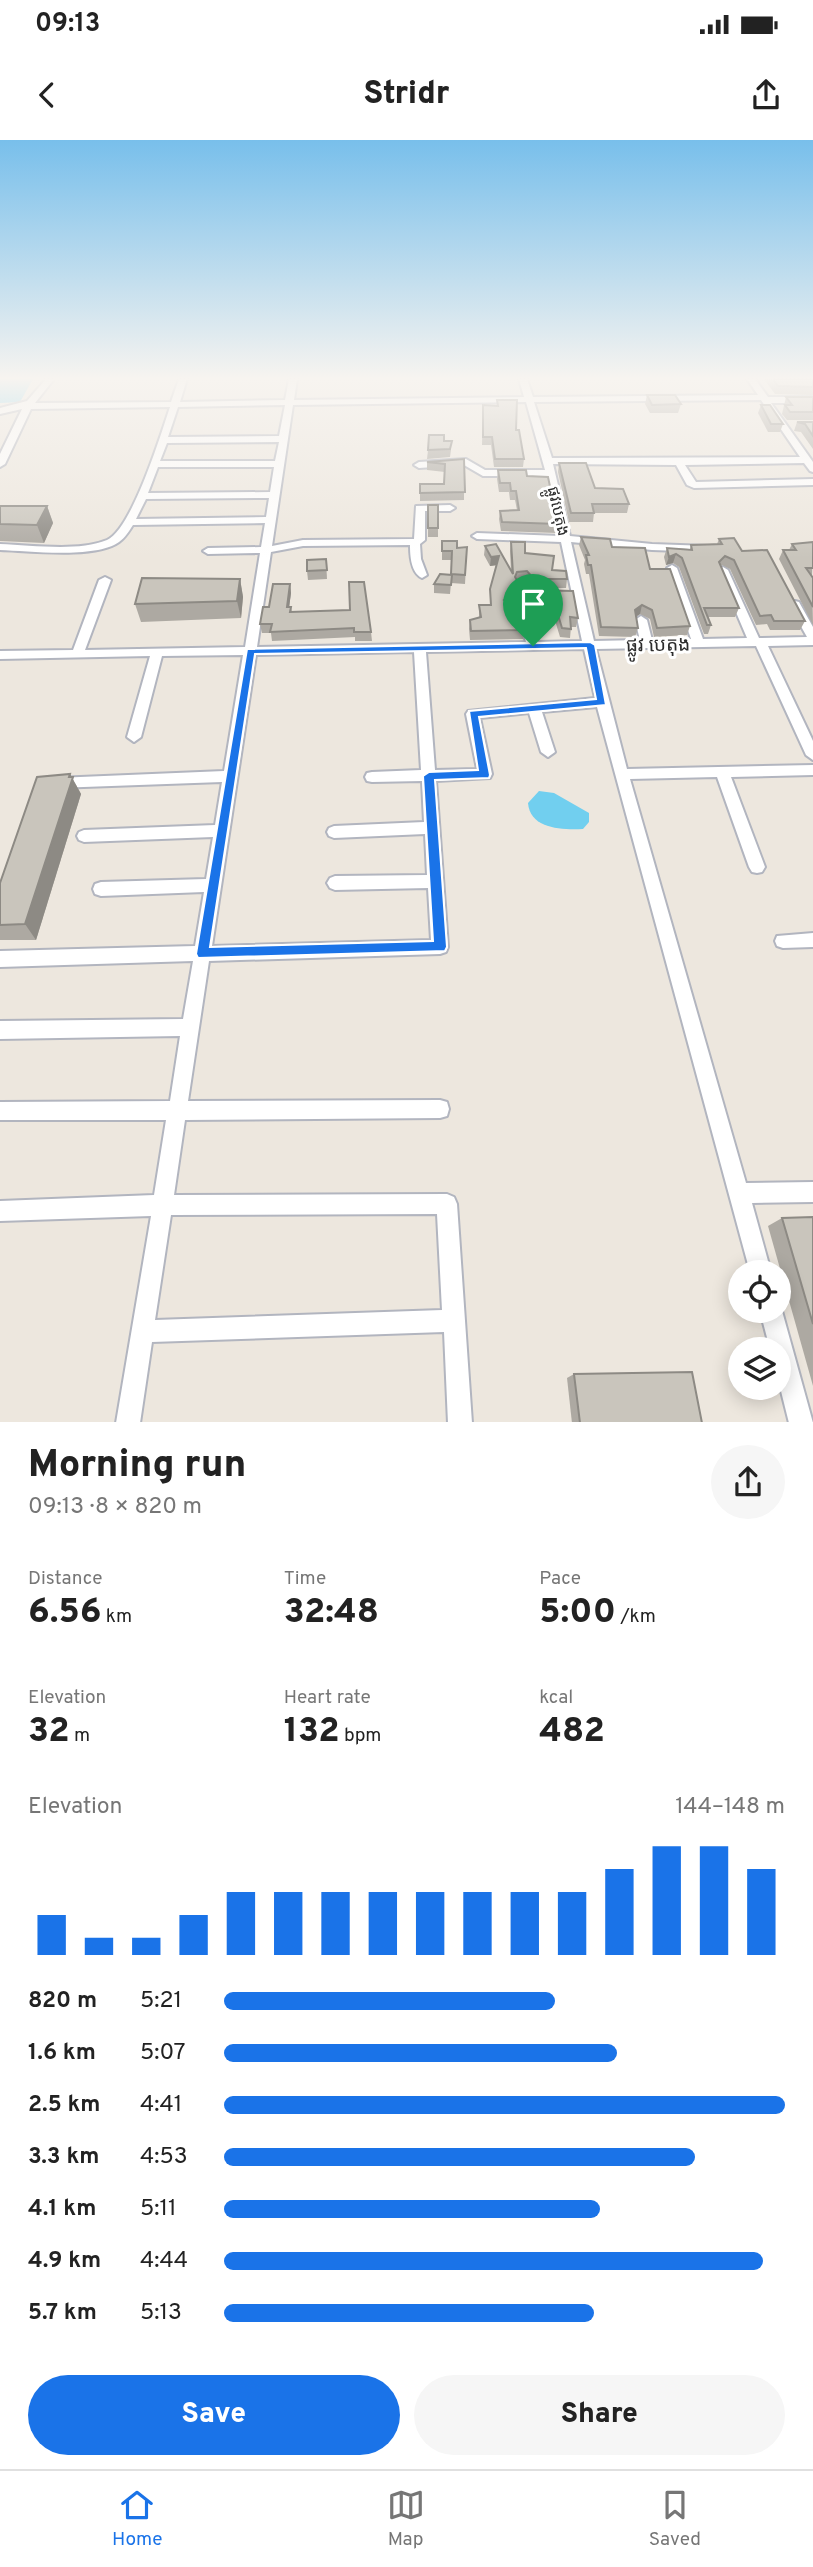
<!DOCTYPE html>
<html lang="en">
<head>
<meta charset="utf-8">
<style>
	body { margin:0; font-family:Overpass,"Noto Sans Khmer",sans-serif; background:#f6f6f6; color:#222; height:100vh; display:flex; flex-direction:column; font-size:26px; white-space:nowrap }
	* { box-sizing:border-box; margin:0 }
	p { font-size:23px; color:#767676 }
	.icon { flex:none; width:38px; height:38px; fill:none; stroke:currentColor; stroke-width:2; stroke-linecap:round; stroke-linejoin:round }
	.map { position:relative; height:1282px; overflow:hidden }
	.details { display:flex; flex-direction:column; background:#fff; flex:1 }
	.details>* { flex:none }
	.tools { position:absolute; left:728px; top:1120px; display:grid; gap:14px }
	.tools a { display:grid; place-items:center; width:63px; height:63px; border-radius:50%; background:#fff; box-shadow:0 4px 18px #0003; font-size:35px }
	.pin { position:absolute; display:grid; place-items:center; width:60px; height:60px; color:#fff; margin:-72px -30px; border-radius:50% 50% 50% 0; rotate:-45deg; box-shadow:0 0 7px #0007 }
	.pin .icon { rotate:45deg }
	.round { display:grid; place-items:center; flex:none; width:74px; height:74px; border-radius:37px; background:#f6f6f6 }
	.overview { display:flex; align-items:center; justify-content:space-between; height:119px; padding:0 28px }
	h1 { font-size:38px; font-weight:800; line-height:52px }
	.figures { display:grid; grid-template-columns:repeat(3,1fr); gap:10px; height:119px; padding:7px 28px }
	.figures div { display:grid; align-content:center }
	.figures b { font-size:35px; font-weight:800 }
	.figures small { font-size:19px; font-weight:400 }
	.figures p { font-size:19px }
	.chart { height:196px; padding:14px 28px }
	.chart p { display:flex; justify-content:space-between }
	.chart svg { width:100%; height:126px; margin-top:7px; stroke:#1a73e8; stroke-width:6 }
	.primary-button { display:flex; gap:14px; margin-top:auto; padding:14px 28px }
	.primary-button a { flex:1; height:80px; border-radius:42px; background:#1a73e8; color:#fff; font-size:28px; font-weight:800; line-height:80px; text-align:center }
	.primary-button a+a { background:#f6f6f6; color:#222 }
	ul { padding:0 28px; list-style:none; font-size:23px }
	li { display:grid; grid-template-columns:112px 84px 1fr; align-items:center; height:52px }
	li i { height:18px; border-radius:9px; background:#1a73e8 }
	.status { display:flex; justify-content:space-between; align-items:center; height:49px; padding:0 35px; background:#fff; direction:ltr }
	.status svg { height:19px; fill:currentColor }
	header { display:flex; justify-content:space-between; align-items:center; height:91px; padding:0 28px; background:#fff; font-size:32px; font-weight:800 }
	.menu { display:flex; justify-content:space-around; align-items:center; height:98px; border-top:2px solid #e0e0e0; background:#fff; font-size:19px; color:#767676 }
	.menu a { display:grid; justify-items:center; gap:4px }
	.menu .selected { color:#1a73e8 }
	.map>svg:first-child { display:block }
</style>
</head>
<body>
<div class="status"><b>09:13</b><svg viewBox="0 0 49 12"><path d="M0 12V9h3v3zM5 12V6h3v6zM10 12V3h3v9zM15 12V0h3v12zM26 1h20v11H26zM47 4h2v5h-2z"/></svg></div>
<header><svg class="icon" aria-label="back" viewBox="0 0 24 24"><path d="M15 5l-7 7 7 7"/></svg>Stridr<svg class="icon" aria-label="share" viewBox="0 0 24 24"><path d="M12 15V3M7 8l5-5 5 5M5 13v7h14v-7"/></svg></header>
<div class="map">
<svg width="813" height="1283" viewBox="0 0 813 1283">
	<rect width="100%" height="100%" fill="#ede7de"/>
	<g fill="#71cfef">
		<path d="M0 239H33L20 262 0 263Z"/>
		<path d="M539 651 554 653 589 673V682L583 689C562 690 530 689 528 663Z"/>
	</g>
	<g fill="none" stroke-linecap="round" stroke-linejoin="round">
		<defs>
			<g id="minor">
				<path d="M46 239H54L35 263 171 262 179 239H187L180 262 285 260 289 239H297L294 260 524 257 519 239H527L533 257 758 255 747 239H755L768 257H813V263H771L813 322V332L810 331 804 323 685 325 696 342 813 339V345L694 348 687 345 676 325 553 324 570 396 652 404 708 406 713 409 708 412 652 410 571 402 594 501 640 500 635 480 641 476 647 480 652 500 691 499 667 428 672 425 677 428 703 499 747 498 718 430 723 427 728 430 759 498 807 497 789 465 795 461 799 462 813 487V505L768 506 813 601V620L806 615 756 506 596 509 627 629 813 625V635L731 637 765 727 762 732 757 733 752 732 749 727 717 637 630 639 746 1043 813 1042V1062L752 1063 771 1132H750L597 567 542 572 555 612 548 617 541 612 529 573 480 578 492 634 490 638 436 641 448 807 446 812 440 814 209 821 188 961 440 960 447 962 449 969 447 976 440 978 185 980 174 1055 447 1054 454 1057 457 1064 472 1283H448L444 1192 152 1202 140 1283H116L151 1076 0 1081V1061L154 1055 166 980H0V962L170 961 180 896 0 899V881L183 879 193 821 0 827V811L195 806 204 752 101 756 95 754 93 749 95 744 101 742 206 739 213 697 84 702 79 700 77 696 79 692 84 690 215 685 222 642 56 648 51 647 49 643 51 639 56 638 224 631 243 515 162 516 141 597 134 602 127 597 150 516 0 519V511L73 510 99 440 105 437 111 440 85 510 245 507 260 413 208 414 203 411 208 408 261 407 265 383 133 385C129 391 125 398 119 402 95 419 29 411 0 410V404C31 405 78 412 107 400 132 389 161 294 170 267L31 269 5 324 0 327V314L22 269 0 274V268L27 261ZM761 260 800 317 552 318 534 262ZM526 262 545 330H485L466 319 419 322 414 325 419 328 464 325 483 336H547L560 396 477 393 472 396 477 399 561 402 582 501 538 502C535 485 529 471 512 465L506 469 520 481 526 502 257 507 271 412 303 406 410 405C410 416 411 433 422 438L427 435 421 419 420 404 425 400V371H450L455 368 450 365 416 366 414 399 303 400 272 406 293 265ZM285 265 279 296 168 297 178 267ZM279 302 275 321H160L167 303ZM158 327H274L270 352 148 353ZM269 358 266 377 136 379 146 359ZM584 509 595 558 468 571 466 574 477 629 435 630 426 512ZM414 512 421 630 372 632 367 633 365 637 367 641 372 642 422 641 424 682 334 686 329 688 327 692 329 696 334 698 425 694 427 735 335 736 330 738 327 743 330 748 335 750 428 748 431 800 212 806 256 515ZM437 1074 442 1170 155 1180 171 1075Z"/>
				<path d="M813 793V807L783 808 777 806 775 801 777 796Z"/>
				<path d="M779 1163 782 1171 813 1283H789L779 1243V1209H770L760 1171H779Z"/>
			</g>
		</defs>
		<use href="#minor" stroke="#b2b5bf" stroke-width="4"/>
		<use href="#minor" fill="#fff" fill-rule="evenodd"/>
	</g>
	<g fill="#ada9a2">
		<path d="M764 239H813V255L775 254Z"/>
		<path d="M647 255 681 264 678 273H650L645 264Z"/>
		<path d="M786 257H813V280H787L782 274Z"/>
		<path d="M497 260 516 290 524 319 523 327H494L491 305H482L483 265 497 266Z"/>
		<path d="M761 265 783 284 780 292H768L758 273Z"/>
		<path d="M797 282H813V309L801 292 794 291Z"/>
		<path d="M444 301 451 310 450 317 427 319 428 310Z"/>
		<path d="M464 319V360L420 361V344H444L445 332 427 330V322Z"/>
		<path d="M559 323 595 348 629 364 627 373H594L593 382H569L558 332Z"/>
		<path d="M498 330 527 336 558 384 557 393 501 391 499 379 500 371 517 370 515 360H510L509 352H499L497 339Z"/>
		<rect x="428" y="365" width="10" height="32"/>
		<path d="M0 366H47L53 383 44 403 0 401Z"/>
		<path d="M581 397 612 407 650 429 690 486 687 495 654 497 650 479 640 474 636 476 638 488 635 497 599 496 589 434H586L584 424 585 420 579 405Z"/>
		<path d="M719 399 742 411 805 481 800 490H770L767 484 756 485 730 429 722 425 720 426 739 468 735 477H708L711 485 708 494H704L679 427 673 423 666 425 664 417 667 408 690 409 691 405 717 404Z"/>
		<path d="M442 401 457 408 467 407 465 444 451 443 450 454 434 453V444L451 435 452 420H442Z"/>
		<path d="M511 402 552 430 567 439 566 448H532L526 440 517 441 521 447 527 450 573 451 578 478 576 487H571L570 498 560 497 550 464 511 463 509 464 524 490 523 499 470 500 469 489 470 480 479 478V465H490V449L496 425 490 426 484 415 485 406 511 431 510 411Z"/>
		<path d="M813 402 812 437 813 485 779 419 783 410H789L792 404Z"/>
		<path d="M326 419 327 439 308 440 307 431Z"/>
		<path d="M240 439 243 457 241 478 141 482 135 464Z"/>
		<path d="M290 444 291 453 289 467H291L292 472 371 492 372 501H355V497L272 501 271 493H262L260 484 269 467Z"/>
		<path d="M70 634 81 654 36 800H0V743Z"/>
		<path d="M813 1077V1246L768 1086 782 1078Z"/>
		<path d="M574 1234 702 1283H572L567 1238Z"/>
	</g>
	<g fill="#8d8a84">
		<path d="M47 366 53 383 44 403 37 385Z"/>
		<path d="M676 414 673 423 666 425 669 417Z"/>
		<path d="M499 416 498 425 490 426 491 417Z"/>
		<path d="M240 439 243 457 241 478 237 461Z"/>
		<path d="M290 444 291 453 288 476 287 467Z"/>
		<path d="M512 454 511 463 503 469 504 460Z"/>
		<path d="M642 465 640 474 633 479 635 470Z"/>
		<path d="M70 634 81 654 36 800 25 784Z"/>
	</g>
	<g fill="#c9c5bc" stroke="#8d8a84" stroke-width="2">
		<path d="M773 239H813V247L778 246Z"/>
		<path d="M647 255H675L681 264 652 265Z"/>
		<path d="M786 257H813V272H790L785 265H792Z"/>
		<path d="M497 260H517L516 290H519L524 319H495L492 297H483V265L498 266Z"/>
		<path d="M761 265H770L783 284H771Z"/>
		<path d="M797 282H813V296L805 284Z"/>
		<path d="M429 295H444V301H452L450 309 428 310Z"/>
		<path d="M464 319 465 352 420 353V344H444L445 324 427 322Z"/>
		<path d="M559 323H586L595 348 623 349 629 364H592L594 373H571Z"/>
		<path d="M498 330H526L527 336 548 337 558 384 502 382 500 371 519 370 516 351H511L510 343H500Z"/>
		<rect x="428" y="365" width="10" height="23"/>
		<path d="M0 366H47L37 385 0 384Z"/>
		<path d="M581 397 610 399 612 407 645 408 650 429H670L690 486 657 488 652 470 642 465 635 470 638 488 601 487 591 425H588L586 415H589Z"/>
		<path d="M734 398 742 411 767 410 805 481H774L771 475 760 476 734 420 725 416 719 422 739 468H704L711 485H707L682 418 676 414 669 417 667 408 692 410 691 405 722 404 719 399Z"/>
		<path d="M442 401H457V408L467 407 465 435 451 434 452 411H442Z"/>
		<path d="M511 402H525V413L554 416 552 430 566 431 567 439H534L527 431 517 432 515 437 521 447 527 450 573 451 578 478 570 477 571 489 562 488 552 455 512 454 504 460 519 473 524 490 471 491 470 480 481 477 479 465H491L490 449 499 416 491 417 485 406 496 404 513 434Z"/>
		<path d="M813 402V428H806L813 438V467L783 410H796L792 404Z"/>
		<path d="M326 419 327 430 307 431V420Z"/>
		<path d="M440 434 452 435 451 445 434 444Z"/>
		<path d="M142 438 240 439 237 461 135 464Z"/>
		<path d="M349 442H364L371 492H354V488L270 492 272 484H260L263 467H269L273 444H290L287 467H291L290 472 350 470Z"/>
		<path d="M70 634 69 637H73L25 784 0 785V743L37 637Z"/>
		<path d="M813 1077V1184L782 1078Z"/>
		<path d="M692 1232 702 1283H580L574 1234Z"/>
	</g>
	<linearGradient id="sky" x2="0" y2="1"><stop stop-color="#78bfeb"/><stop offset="0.57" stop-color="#f7f4f0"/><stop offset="1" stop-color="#f7f4f0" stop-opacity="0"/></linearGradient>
	<rect width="813" height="418" fill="url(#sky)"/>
	<path fill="#1a73e8" stroke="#fff" stroke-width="2" fill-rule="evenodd" d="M590 502 595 505 606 565 479 577 490 635 489 638 435 640 447 807 445 811 198 818 196 814 247 509ZM586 508 596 559 469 571 478 630 429 632 423 636 433 801 210 807 255 514Z"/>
	<g text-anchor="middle" stroke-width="6" stroke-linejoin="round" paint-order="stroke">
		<g font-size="16" fill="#2c2c2c" stroke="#fff">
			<text transform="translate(559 371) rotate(77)" y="6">ផ្លូវបេតុង</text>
		</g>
		<g font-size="19" fill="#2c2c2c" stroke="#fff">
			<text transform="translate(658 504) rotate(-1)" y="7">ផ្លូវ បេតុង</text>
		</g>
	</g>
</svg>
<div class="tools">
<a><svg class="icon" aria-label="locate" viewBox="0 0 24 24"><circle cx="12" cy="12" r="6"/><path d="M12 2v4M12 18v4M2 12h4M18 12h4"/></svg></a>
<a><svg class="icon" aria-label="layers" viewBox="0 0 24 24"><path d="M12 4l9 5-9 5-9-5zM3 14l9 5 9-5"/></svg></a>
</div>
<div class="pin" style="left:533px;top:506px;background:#1e9e55"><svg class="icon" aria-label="arrive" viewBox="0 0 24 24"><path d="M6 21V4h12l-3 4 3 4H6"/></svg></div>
</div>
<section class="details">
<div class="overview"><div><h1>Morning run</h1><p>09:13 · 8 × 820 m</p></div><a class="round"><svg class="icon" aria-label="share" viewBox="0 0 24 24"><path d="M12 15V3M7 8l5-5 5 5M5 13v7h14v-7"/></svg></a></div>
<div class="figures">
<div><p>Distance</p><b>6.56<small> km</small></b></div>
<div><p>Time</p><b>32:48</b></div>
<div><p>Pace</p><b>5:00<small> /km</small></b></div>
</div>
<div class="figures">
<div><p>Elevation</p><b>32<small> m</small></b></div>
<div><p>Heart rate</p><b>132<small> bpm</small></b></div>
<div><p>kcal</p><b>482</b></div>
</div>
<div class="chart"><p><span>Elevation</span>144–148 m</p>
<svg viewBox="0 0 160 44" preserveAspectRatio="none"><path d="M5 44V30M15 44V38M25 44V38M35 44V30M45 44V22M55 44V22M65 44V22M75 44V22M85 44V22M95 44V22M105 44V22M115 44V22M125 44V14M135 44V6M145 44V6M155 44V14"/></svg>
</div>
<ul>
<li><b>820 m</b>5:21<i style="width:59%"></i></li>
<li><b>1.6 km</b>5:07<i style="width:70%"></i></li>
<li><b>2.5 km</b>4:41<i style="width:100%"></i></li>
<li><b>3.3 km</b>4:53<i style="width:84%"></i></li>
<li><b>4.1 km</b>5:11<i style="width:67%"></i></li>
<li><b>4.9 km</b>4:44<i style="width:96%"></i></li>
<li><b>5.7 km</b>5:13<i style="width:66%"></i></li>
</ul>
<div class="primary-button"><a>Save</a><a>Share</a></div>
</section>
<nav class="menu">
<a class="selected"><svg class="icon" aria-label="home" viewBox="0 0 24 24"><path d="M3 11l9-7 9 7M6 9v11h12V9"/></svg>Home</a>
<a><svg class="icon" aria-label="map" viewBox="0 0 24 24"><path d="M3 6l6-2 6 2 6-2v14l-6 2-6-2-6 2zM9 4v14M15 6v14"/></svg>Map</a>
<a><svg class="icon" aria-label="saved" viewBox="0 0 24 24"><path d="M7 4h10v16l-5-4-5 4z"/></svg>Saved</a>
</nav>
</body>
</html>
